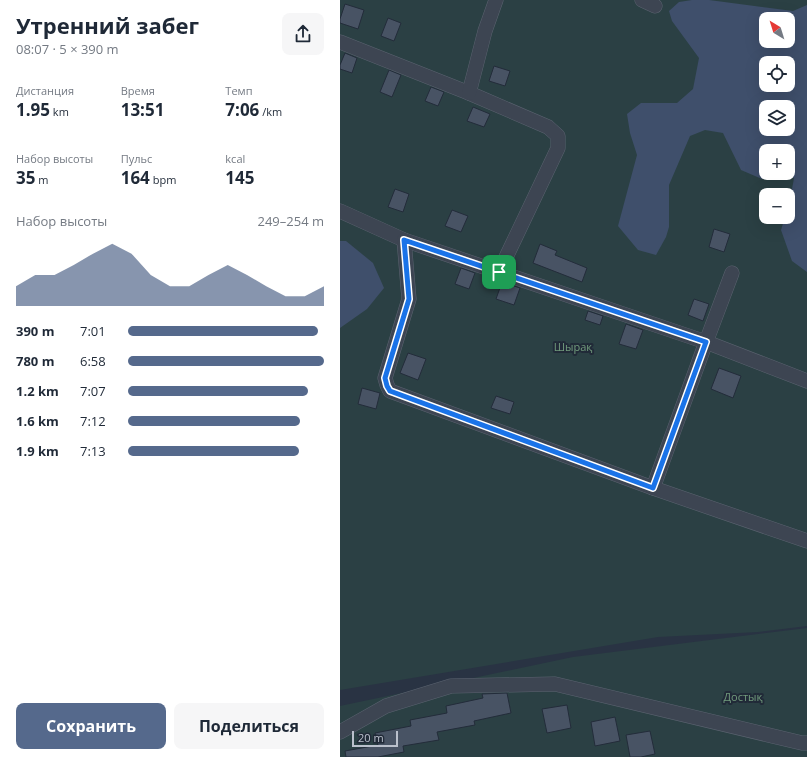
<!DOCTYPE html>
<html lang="ru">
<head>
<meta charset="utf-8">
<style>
	body { margin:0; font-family:"Open Sans",sans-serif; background:#f6f6f7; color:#1f2937; height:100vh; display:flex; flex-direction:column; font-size:15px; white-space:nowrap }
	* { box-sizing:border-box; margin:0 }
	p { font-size:13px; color:#747a83 }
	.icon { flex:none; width:22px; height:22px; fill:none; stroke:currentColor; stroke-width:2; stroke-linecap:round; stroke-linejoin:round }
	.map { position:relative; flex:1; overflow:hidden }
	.details { display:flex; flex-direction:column; background:#fff; width:340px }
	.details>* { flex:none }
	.needle { width:26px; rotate:322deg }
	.tools { position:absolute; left:419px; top:12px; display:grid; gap:8px }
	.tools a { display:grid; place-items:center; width:36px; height:36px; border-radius:8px; background:#fff; box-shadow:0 4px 16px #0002; font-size:20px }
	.scale { position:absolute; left:12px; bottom:10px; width:46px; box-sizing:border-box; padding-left:4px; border:2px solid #bac0cc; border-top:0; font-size:11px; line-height:14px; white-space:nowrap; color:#bac0cc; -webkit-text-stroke:3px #212a38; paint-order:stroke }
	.pin { position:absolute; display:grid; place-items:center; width:34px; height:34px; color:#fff; margin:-17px; border-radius:8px; box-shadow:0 2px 6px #0006 }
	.round { display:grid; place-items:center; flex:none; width:42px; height:42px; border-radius:8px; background:#f6f6f7 }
	.overview { display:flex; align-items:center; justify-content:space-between; height:68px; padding:0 16px }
	h1 { font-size:22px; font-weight:700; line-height:30px }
	.metrics { display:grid; grid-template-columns:repeat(3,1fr); gap:6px; height:68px; padding:4px 16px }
	.metrics div { display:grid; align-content:center }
	.metrics b { font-size:17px; font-weight:700 }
	.metrics small { font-size:11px; font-weight:400 }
	.metrics p { font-size:11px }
	.chart { height:112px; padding:8px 16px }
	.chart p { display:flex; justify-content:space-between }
	.chart svg { width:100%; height:72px; margin-top:4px; fill:#55698c; opacity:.7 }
	.primary-button { display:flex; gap:8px; margin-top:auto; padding:8px 16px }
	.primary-button a { flex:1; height:46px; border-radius:8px; background:#55698c; color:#fff; font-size:16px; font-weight:700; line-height:46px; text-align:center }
	.primary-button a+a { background:#f6f6f7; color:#1f2937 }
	ul { padding:0 16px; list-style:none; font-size:13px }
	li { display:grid; grid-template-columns:64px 48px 1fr; align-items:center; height:30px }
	li i { height:10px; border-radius:5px; background:#55698c }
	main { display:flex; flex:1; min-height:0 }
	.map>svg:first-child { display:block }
</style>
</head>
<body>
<main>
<section class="details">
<div class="overview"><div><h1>Утренний забег</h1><p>08:07 · 5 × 390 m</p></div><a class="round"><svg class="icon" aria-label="share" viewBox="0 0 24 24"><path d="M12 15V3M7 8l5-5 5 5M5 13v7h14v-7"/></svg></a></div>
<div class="metrics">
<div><p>Дистанция</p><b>1.95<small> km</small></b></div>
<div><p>Время</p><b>13:51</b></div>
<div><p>Темп</p><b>7:06<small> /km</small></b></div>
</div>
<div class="metrics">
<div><p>Набор высоты</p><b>35<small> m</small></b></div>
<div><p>Пульс</p><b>164<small> bpm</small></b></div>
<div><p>kcal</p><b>145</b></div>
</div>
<div class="chart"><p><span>Набор высоты</span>249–254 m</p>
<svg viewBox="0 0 160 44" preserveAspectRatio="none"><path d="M0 44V32L10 25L20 25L30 19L40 12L50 6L60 12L70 25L80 32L90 32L100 25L110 19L120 25L130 32L140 38L150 38L160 32V44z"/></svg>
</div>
<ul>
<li><b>390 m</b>7:01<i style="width:97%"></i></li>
<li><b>780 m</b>6:58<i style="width:100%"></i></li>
<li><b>1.2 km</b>7:07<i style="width:92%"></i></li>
<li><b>1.6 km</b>7:12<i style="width:88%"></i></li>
<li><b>1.9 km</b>7:13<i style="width:87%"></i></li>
</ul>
<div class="primary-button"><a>Сохранить</a><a>Поделиться</a></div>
</section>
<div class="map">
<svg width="467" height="757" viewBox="0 0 467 757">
	<rect width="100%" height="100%" fill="#293343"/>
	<g fill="#2b4044" fill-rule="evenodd">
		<path d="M0 0H467V626L418 632 318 637 0 690ZM426 19H448V41H426ZM426 63H448V85H426ZM426 107H448V129H426ZM426 151H448V173H426ZM426 195H448V217H426Z"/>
		<path d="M467 628V757H0V706L233 657Z"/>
	</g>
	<g fill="#3f4f6b" fill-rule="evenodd">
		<path d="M352 0H369L453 11 467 5V272L452 261 441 230 445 217H448C448 204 452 191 454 178L444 174 422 179 401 170 383 133 365 130 350 136 329 185V227L326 237 316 255 298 250 278 226 297 155 290 133 287 114 301 103H337L353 89 359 58 332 21 329 11 339 2ZM426 19H448V41H426ZM426 63H448V85H426ZM426 107H448V129H426ZM426 151H448V173H426Z"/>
		<path d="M0 241H6L33 263 44 288 27 309 0 328Z"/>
	</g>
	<g fill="#485364" stroke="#232c3a">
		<path d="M5 4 24 10 18 29 0 23V19Z"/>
		<path d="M48 18 61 23 54 41 41 36Z"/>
		<path d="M5 53 17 58 12 73 0 69V65Z"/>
		<path d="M154 66 170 71 165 86 149 81Z"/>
		<path d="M49 70 61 75 52 97 40 92Z"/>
		<path d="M91 87 104 92 98 106 85 101Z"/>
		<path d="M133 107 150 114 144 127 127 121Z"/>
		<path d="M55 189 69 194 63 212 48 207Z"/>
		<path d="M112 210 128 216 121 232 105 226Z"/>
		<path d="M374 229 390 234 384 252 369 247Z"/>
		<path d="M200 244 217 251 215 255 247 268 242 282 193 263Z"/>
		<path d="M121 268 135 273 129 289 115 284Z"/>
		<path d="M162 282 180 288 174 305 156 299Z"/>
		<path d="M354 299 369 304 363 321 348 315Z"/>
		<path d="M248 311 263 316 260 325 245 320Z"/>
		<path d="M286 324 303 330 296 349 279 344Z"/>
		<path d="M68 353 86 359 78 380 60 373Z"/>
		<path d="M379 368 401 376 393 398 371 389Z"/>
		<path d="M22 388 40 393 36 409 18 404Z"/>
		<path d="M156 396 174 402 170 414 151 408Z"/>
		<path d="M167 693 171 713 134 721 135 725 97 732 99 740 63 746 64 752 38 757H6L5 751 38 745 35 733 71 726 70 720 107 713 106 706 143 698 142 694Z"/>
		<path d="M227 705 231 728 207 733 202 709Z"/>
		<path d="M275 717 280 741 255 746 251 722Z"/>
		<path d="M310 731 315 754 301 757H290L286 735Z"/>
	</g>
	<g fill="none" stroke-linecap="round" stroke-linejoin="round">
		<defs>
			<g id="minor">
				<path d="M302 0 315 6"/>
				<path d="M0 42 129 93 208 127 218 136V148L159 272"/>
				<path d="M129 93 145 31 156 0"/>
				<path d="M0 211 64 240 366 342 467 381"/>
				<path d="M64 240 69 299 45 378 47 385 50 391 313 488 467 541"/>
				<path d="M313 488 366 342 392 273"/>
				<path d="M0 732 46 706 111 686 215 684 462 743H467"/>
			</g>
		</defs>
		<use href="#minor" stroke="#5b6370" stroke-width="15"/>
		<use href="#minor" stroke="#3d4552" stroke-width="14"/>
	</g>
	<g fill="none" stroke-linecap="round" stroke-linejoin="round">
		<defs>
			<path id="route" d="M64 240 366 342 313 488 50 391 47 386 45 378 69 299Z"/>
		</defs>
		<use href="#route" stroke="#fff" stroke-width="8"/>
		<use href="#route" stroke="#1a73e8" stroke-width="5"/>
	</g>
	<g text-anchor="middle" stroke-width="4" stroke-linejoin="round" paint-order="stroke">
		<g font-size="11" fill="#729c7d" stroke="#212a38">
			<text x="233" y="351">Шырақ</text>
			<text x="403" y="701">Достық</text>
		</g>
	</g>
</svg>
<div class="tools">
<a><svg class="needle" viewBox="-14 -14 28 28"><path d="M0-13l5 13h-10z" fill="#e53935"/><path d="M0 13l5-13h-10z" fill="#747a83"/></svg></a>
<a><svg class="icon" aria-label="locate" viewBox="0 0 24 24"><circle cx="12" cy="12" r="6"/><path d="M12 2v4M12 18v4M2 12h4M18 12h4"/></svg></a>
<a><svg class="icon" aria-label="layers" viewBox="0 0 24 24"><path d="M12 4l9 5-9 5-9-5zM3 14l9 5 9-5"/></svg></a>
<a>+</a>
<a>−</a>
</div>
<div class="scale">20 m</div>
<div class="pin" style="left:159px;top:272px;background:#1e9e55"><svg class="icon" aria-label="arrive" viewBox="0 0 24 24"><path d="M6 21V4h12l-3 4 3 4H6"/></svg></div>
</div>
</main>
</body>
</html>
